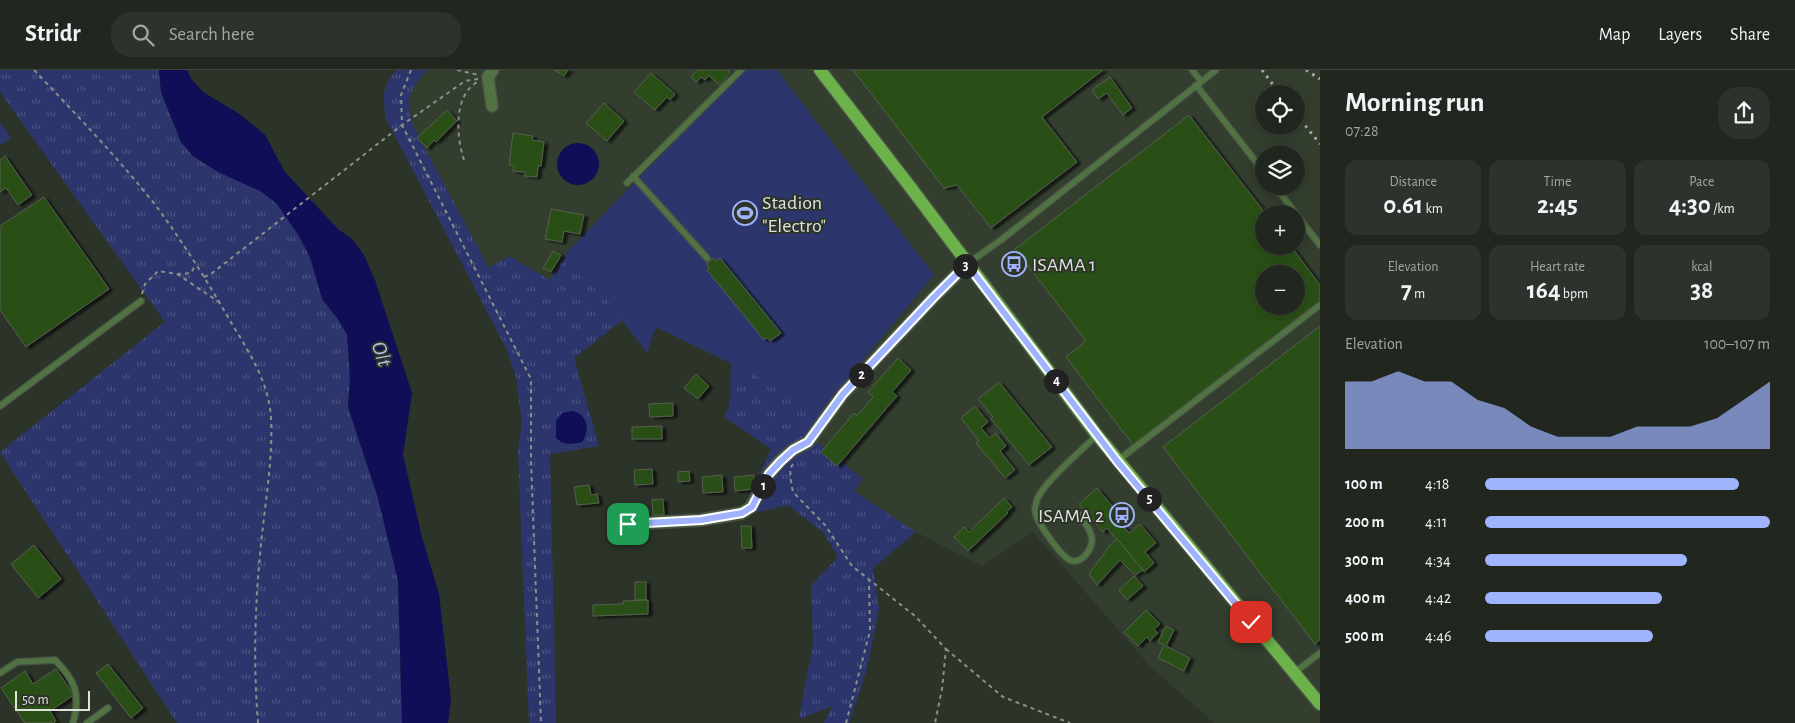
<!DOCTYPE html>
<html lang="en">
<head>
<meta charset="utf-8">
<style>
	body { margin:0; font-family:"Alegreya Sans",sans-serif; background:#2d332c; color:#f1f3f6; height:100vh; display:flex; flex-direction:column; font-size:19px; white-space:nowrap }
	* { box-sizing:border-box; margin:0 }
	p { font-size:16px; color:#a2a5a4 }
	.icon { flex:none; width:28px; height:28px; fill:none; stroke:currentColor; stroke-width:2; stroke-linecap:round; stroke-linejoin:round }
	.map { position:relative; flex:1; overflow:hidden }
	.side { display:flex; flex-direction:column; background:#21271f; width:475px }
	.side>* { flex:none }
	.fabs { position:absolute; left:1255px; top:15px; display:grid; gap:10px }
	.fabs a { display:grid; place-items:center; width:50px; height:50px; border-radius:50%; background:#21271f; box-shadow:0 2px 12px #0003,0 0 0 1px #3e443d; font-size:25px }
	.scale { position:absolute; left:15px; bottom:12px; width:75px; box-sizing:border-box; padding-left:5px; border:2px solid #dde2db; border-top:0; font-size:14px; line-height:18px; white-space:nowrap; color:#dde2db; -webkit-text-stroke:4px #2c3429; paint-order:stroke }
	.pin { position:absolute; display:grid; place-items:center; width:42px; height:42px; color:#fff; margin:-21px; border-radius:10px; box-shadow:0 2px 8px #0006 }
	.km { position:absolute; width:25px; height:25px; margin:-12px; border-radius:50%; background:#222; color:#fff; font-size:14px; line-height:25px; text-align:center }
	.round { display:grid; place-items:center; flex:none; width:52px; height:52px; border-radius:20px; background:#2d332c }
	.summary { display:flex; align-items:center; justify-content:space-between; height:85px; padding:0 25px }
	h1 { font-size:28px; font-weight:600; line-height:38px }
	.stats { display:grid; grid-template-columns:repeat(3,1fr); gap:8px; height:85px; padding:5px 25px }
	.stats div { display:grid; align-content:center; border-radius:12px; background:#2d332c; text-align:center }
	.stats b { font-size:25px; font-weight:600 }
	.stats small { font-size:14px; font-weight:400 }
	.stats p { font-size:14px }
	.chart { height:140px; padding:10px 25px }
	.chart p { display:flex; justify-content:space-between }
	.chart svg { width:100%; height:90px; margin-top:5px; fill:#a0b3fd; opacity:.7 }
	ul { padding:0 25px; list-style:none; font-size:16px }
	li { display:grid; grid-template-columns:80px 60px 1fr; align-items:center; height:38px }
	li i { height:12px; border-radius:6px; background:#a0b3fd }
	header { display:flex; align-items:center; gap:30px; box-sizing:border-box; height:70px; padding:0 25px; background:#21271f; border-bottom:1px solid #3e443d }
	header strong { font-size:24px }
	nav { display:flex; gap:28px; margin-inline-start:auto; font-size:18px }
	.search { width:350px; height:45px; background:#2d332c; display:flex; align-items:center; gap:12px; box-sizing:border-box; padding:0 18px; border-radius:20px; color:#a2a5a4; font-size:19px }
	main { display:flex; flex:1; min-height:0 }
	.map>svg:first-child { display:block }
</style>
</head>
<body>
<header>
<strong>Stridr</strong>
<div class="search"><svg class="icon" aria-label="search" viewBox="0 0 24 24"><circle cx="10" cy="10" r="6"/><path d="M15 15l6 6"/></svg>Search here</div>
<nav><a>Map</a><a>Layers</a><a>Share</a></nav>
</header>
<main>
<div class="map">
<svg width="1320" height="653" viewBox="0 0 1320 653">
	<defs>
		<pattern id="grass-tufts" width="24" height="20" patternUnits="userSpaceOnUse" patternTransform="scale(1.25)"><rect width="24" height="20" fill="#2c366d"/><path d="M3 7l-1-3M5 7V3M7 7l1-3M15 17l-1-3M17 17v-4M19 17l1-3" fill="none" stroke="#4a5381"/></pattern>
		<filter id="shadow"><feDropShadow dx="4" dy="2" stdDeviation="1" flood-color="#0009"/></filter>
	</defs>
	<rect width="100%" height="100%" fill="#2c3429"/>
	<g fill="#333e2e" fill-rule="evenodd">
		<path d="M427 0H552L572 6 578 0H744L569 180 550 210 509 186 489 199 415 60 408 38 411 19Z"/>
		<path d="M777 0H1320V653H1214L1149 595 1033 462 982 496 916 462 853 421 863 409 815 371 823 338 934 205ZM1264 24H1296V56H1264ZM1264 84H1296V116H1264ZM1264 144H1296V176H1264ZM1264 204H1296V236H1264Z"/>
	</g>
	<g fill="url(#grass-tufts)">
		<path d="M0 0H159L161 22 181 72 193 86 218 102 262 122 277 134 299 166 310 187 322 229 337 248 347 264 350 308 348 337 378 428 398 511 402 653H177L0 382 165 252 0 22Z"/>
		<path d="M397 0H427C406 25 405 29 415 60L489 198 509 186 550 210 569 180 623 250 574 288 599 376 550 384 556 653H529L518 381 522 353 516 307 506 278 386 49C383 29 381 15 397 0Z"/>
		<path d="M731 293 823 338 815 371 863 409 854 421 916 462 873 498 879 539 867 599 849 653H824L833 636 799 649 813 573 811 516 838 487 823 462 788 435 750 444 749 427 771 379 724 347 730 333Z"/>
	</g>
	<g fill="#2c366d">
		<path d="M744 0H777L934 205 823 338 656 257 647 283 569 180Z"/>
		<path d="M0 52 11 68 0 75Z"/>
	</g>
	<g fill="#100e56">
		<path d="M159 0H187L192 10 203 22 241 45 265 65 285 102 338 159 352 169 364 185 375 210 412 323 403 385 422 467 439 524 451 629 448 653H402L398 511 378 428 348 337 350 308 347 264 337 248 322 229 310 187 299 166 277 134 262 122 218 102 193 86 181 72 161 22Z"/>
		<circle cx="578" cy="94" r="21"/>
		<path d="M573 341C587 344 591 361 582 372 571 374 564 376 556 368V351L562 343Z"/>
	</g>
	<g fill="#294f13" stroke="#565f53" fill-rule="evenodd" filter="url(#shadow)">
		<path d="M554 0H568L564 6Z"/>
		<path d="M697 0H728L731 2 720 15 709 6 705 10 701 7 697 12 691 7Z"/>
		<path d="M853 0H1103L1042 47 1077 92 991 158 957 115 944 118Z"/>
		<path d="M651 3 675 24 670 30 667 27 655 40 634 22Z"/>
		<path d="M1110 7 1132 38 1123 45 1107 23 1098 29 1092 20Z"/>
		<path d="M604 33 624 51 607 71 586 53Z"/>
		<path d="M447 40 457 51 436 72 434 70 427 78 417 68Z"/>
		<path d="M1189 45 1266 144H1264V176H1291L1320 215V231L1133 375 1066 287 1086 271 1015 179ZM1264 204H1296V236H1264Z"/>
		<path d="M513 63 533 66 532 70 544 72 541 96H538L537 107 525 106V102L513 101 514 96 509 95Z"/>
		<path d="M5 86 32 125 18 135 6 118 0 122V90Z"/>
		<path d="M44 127 109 219 26 277 0 240V156Z"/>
		<path d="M551 139 584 145 580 164 564 161 562 172 545 169Z"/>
		<path d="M553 181 561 185 551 202 543 198Z"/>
		<path d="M714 188 716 191 720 188 781 263 770 271 767 268 764 270 707 200 709 198 706 194Z"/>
		<path d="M1320 256V570L1315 574 1163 377Z"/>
		<path d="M898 288 911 300 892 322 897 326 837 396 821 382 854 343 857 346 873 327 868 322Z"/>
		<path d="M696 304 709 316 698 329 684 318Z"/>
		<path d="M999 312 1052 377 1029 395 991 349 993 347 978 329Z"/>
		<path d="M673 333V346L650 347 649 334Z"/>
		<path d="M975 336 988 352 981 358 990 368 996 363 1006 376 1000 381 1015 400 1005 408 976 373 979 371 961 348Z"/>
		<path d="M662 356V369H632V357Z"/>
		<path d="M652 399 653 414 635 415 634 400Z"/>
		<path d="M689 401 690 411 678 412V402Z"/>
		<path d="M722 405 723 422 703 423 702 407Z"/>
		<path d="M754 405 755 419 735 421 734 407Z"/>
		<path d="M589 415 591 425 597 424 599 433 577 435 574 417Z"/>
		<path d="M1097 418 1125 451 1121 454 1129 463 1140 454 1156 473 1145 482 1154 493 1144 502 1107 458 1103 462 1079 434Z"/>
		<path d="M1004 428 1012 437 1007 442 1008 443 968 481 954 467 964 457 969 462Z"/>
		<path d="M663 429 664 445H653L652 430Z"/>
		<path d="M741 456H751L752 478H742Z"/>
		<path d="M1117 469 1143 500 1135 505 1120 490 1097 515 1089 504 1110 475Z"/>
		<path d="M34 475 61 509 38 528 11 494Z"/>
		<path d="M1134 506 1143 516 1127 530 1119 520Z"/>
		<rect x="635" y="512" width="11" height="18"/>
		<path d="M648 530V544L593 546V535L623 534V531Z"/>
		<path d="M1146 540 1160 554 1154 559 1158 563 1150 571 1147 567 1138 576 1124 562Z"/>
		<path d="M1166 556 1174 560 1166 576 1190 588 1184 601 1158 588 1164 575 1158 572Z"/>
		<path d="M108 594 143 638 131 648 96 603Z"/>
		<path d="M56 599 74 625 50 641 56 651 54 653H25L1 618 25 601 33 614Z"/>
	</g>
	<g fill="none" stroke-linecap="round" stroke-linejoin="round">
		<defs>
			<g id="lane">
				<path d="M1192 0 1201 11"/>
				<path d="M1196 15 1264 102"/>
				<path d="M633 106 707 188"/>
				<path d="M627 113 741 0"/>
				<path d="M1275 116 1296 144"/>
				<path d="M1296 144 1320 175"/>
				<path d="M967 194 1001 170 1216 0"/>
				<path d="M0 336 141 231"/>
				<path d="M1117 391 1320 235"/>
				<path d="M1080 445C1084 452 1092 461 1092 469 1092 479 1082 495 1070 490 1061 486 1039 455 1036 445 1034 439 1035 435 1037 430 1042 414 1083 379 1097 365"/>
				<path d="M0 603 17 592 55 590C75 610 81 624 73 653"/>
				<path d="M1294 603 1320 583"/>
				<path d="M87 653 108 638"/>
			</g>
			<g id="street">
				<path d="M492 36 488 7 493 0"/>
				<path d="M628 454 701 450 742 443 751 437 769 404 780 391 793 380 808 372 843 324 934 227 967 194"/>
			</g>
			<path id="primary" d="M820 0 911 118 1097 365 1320 634"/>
		</defs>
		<use href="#lane" stroke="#485045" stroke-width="8"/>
		<use href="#street" stroke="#485045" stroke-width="14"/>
		<use href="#primary" stroke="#485045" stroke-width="15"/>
		<g stroke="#8a9088" stroke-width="2" stroke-dasharray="4 4" stroke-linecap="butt">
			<path d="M34 0C75 43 116 86 153 132 181 169 206 209 229 249 247 279 269 311 271 348 273 387 266 426 262 465 255 527 253 591 258 653"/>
			<path d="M411 0 401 25 402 55 531 309V391L541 653"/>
			<path d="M457 0 479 5"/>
			<path d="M464 90C456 66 453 24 479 11"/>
			<path d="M177 204 219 232"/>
			<path d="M204 207 211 204 402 55 465 11 478 9"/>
			<path d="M142 224 145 214 158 201 177 204 191 203 196 194"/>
			<path d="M793 394 790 399 791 412 793 422 825 455 852 496 915 546 946 579 942 619 935 653"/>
			<path d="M946 579 1003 627 1070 653"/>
			<path d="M846 653 870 561 869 511"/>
		</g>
		<use href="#lane" stroke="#517242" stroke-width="5.5"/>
		<use href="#street" stroke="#517242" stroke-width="11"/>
		<use href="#primary" stroke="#6cb149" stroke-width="12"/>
		<g stroke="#a8aea6" stroke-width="3" stroke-dasharray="2.5 5" stroke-linecap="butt">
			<path d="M1262 0 1280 24"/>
			<path d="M1306 0 1320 9"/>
			<path d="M1296 44 1320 74"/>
		</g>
	</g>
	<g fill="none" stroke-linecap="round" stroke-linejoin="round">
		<defs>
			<path id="route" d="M628 454 701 450 742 443 752 437 769 404 780 392 793 380 808 372 843 324 934 227 967 194 1117 391 1251 552"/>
		</defs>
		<use href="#route" stroke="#fff" stroke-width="10"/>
		<use href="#route" stroke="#a0b3fd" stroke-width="6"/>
	</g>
	<defs>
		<symbol id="stadium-ring" viewBox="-11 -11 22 22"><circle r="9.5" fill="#2c3429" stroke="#a0b3fd" stroke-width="1.5"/><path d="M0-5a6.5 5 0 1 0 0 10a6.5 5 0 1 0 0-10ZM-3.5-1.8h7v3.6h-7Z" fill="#a0b3fd"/></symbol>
		<symbol id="bus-ring" viewBox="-11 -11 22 22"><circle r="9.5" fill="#2c3429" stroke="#a0b3fd" stroke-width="1.5"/><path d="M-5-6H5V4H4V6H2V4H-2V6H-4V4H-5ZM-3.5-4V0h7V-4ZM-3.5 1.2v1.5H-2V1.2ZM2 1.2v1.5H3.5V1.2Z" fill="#a0b3fd"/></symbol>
	</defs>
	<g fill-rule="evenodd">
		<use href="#stadium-ring" x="731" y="129" width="28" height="28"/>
		<use href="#bus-ring" x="1000" y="180" width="28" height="28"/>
		<use href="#bus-ring" x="1108" y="431" width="28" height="28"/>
	</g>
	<g text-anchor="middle" stroke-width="4" stroke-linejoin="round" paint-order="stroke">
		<g font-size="20" fill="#dde2db" stroke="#2c3429" text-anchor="start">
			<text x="762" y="139">Stadion<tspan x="762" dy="23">"Electro"</tspan></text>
			<text x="1032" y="201">ISAMA 1</text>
			<text x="1104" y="452" text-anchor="end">ISAMA 2</text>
		</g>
		<g font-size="21" font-style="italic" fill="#b5c1ec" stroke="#2c3429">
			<text transform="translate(382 284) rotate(72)" y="7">Olt</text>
		</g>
	</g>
</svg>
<div class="fabs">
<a><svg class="icon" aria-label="locate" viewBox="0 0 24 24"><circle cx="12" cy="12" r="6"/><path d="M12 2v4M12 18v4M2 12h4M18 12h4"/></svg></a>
<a><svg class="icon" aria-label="layers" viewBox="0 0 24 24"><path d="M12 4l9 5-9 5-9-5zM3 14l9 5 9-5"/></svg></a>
<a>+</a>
<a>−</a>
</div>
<div class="scale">50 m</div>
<div class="pin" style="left:628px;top:454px;background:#1e9e55"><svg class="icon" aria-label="arrive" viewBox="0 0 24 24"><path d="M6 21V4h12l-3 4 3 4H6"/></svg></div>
<div class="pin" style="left:1251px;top:552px;background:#d93025"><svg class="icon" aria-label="check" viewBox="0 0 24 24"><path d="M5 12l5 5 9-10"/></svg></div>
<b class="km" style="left:763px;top:416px">1</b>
<b class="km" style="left:861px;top:305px">2</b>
<b class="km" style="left:965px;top:196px">3</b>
<b class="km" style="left:1056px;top:311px">4</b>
<b class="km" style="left:1149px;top:429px">5</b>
</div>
<section class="side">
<div class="summary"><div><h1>Morning run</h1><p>07:28</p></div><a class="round"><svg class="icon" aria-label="share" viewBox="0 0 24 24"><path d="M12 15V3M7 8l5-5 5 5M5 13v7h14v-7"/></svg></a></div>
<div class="stats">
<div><p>Distance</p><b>0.61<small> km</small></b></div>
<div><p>Time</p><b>2:45</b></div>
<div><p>Pace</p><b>4:30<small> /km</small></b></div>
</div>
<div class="stats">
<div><p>Elevation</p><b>7<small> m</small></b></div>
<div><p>Heart rate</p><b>164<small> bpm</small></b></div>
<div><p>kcal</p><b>38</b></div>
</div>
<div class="chart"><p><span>Elevation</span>100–107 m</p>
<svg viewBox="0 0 160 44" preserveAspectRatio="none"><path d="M0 44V11L10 11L20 6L30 11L40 11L50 20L60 24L70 33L80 38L90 38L100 38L110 33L120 33L130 33L140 29L150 20L160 11V44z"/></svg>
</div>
<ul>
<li><b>100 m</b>4:18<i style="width:89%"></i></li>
<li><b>200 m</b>4:11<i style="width:100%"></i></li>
<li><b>300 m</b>4:34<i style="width:71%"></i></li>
<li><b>400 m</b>4:42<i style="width:62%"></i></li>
<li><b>500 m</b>4:46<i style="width:59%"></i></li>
</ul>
</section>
</main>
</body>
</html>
